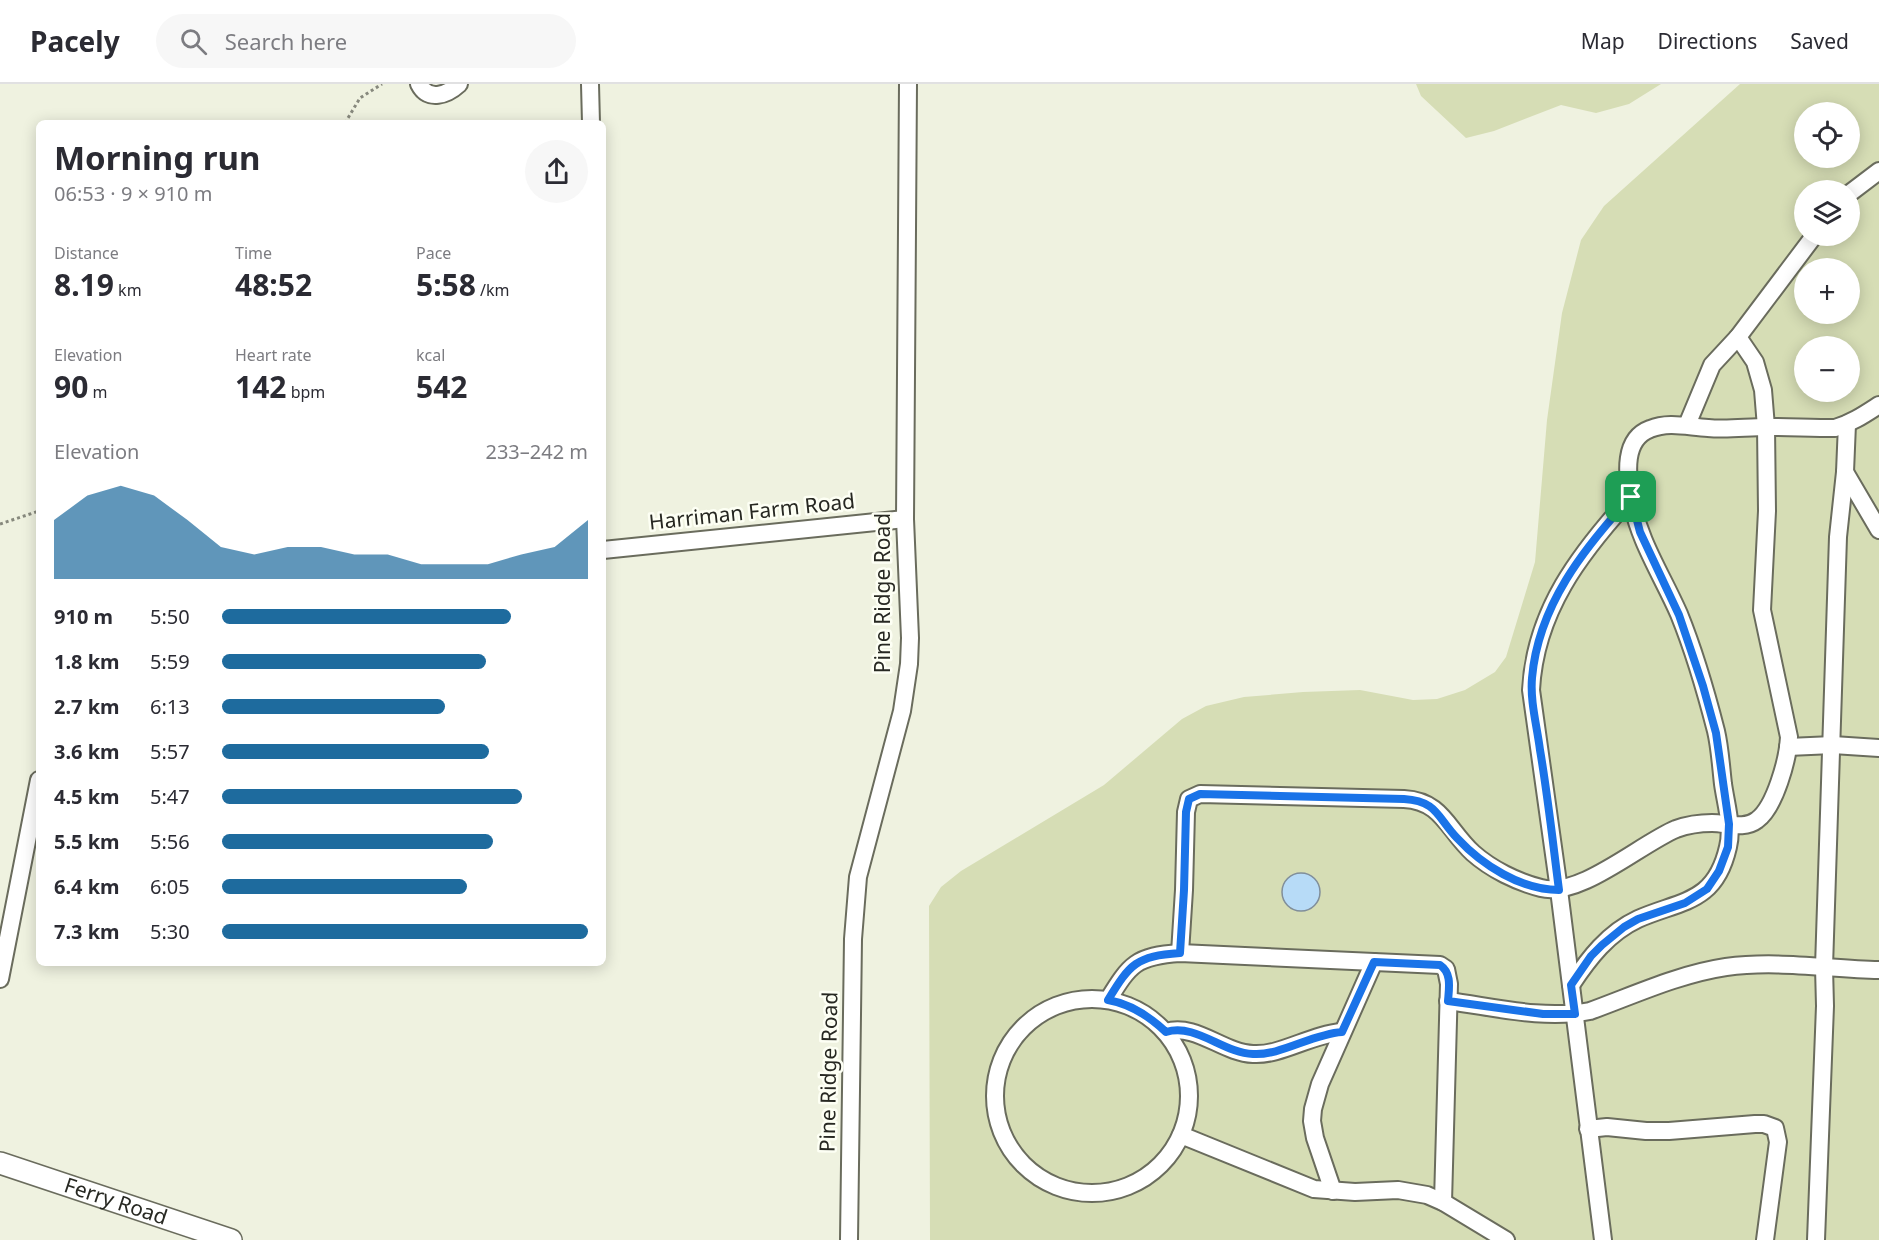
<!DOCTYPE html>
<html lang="en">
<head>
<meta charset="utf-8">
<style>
	body { margin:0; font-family:"Noto Sans",sans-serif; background:#f7f7f7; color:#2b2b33; height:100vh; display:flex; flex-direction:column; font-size:22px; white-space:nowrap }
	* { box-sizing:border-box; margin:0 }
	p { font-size:20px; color:#7c7c81 }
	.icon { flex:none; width:33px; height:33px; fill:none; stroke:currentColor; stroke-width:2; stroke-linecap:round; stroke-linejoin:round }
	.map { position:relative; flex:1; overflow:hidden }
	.side { position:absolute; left:36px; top:36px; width:570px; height:846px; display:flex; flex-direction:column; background:#fff; border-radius:9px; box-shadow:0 3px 15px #0003 }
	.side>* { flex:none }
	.tools { position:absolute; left:1794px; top:18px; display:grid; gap:12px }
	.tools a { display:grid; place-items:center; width:66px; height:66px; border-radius:50%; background:#fff; box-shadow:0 3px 15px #0003; font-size:30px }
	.pin { position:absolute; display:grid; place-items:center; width:51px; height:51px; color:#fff; margin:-26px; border-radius:12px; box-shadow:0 3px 9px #0006 }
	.round { display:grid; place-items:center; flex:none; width:63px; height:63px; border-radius:32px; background:#f7f7f7 }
	.head { display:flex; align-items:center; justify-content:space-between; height:102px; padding:0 18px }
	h1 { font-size:33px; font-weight:700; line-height:45px }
	.figures { display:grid; grid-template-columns:repeat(3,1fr); gap:9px; height:102px; padding:6px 18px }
	.figures div { display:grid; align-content:center }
	.figures b { font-size:30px; font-weight:700 }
	.figures small { font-size:16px; font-weight:400 }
	.figures p { font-size:16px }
	.chart { height:168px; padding:12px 18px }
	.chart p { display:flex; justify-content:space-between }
	.chart svg { width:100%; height:108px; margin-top:6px; fill:#1e6b9e; opacity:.7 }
	ul { padding:0 18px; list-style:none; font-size:20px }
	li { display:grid; grid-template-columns:96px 72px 1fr; align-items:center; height:45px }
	li i { height:15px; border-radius:8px; background:#1e6b9e }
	header { display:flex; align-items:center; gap:36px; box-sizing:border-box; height:84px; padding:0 30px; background:#fff; border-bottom:2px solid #e1e1e2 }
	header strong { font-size:28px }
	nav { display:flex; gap:33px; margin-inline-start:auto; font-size:21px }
	.search { width:420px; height:54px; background:#f7f7f7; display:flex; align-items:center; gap:15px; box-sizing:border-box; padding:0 21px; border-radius:33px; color:#7c7c81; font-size:22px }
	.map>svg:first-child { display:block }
</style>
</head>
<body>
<header>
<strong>Pacely</strong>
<div class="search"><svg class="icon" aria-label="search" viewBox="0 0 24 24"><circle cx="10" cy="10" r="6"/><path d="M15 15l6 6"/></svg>Search here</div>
<nav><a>Map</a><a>Directions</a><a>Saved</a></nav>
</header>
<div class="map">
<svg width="1879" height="1156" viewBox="0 0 1879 1156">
	<rect width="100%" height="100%" fill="#eff2e0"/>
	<g fill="#d6ddb5" fill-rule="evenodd">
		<path d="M1416 0H1661L1629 20 1596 29 1561 21 1494 47 1466 54 1421 12Z"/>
		<path d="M1740 0H1879V1156H930L929 822 941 803 961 787 1104 701 1182 635 1206 622 1244 613 1303 608 1360 606 1413 616 1437 615 1465 606 1495 588 1506 573 1535 478 1547 336 1562 229 1581 156 1604 122ZM1804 28H1850V74H1804ZM1804 106H1850V152H1804ZM1804 184H1850V230H1804ZM1804 262H1850V308H1804Z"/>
	</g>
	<circle fill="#b7dbf7" stroke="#808e9a" stroke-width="1.5" cx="1301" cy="808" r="19"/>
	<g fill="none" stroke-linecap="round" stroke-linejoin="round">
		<defs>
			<g id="minor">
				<path d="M419 0C428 18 447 11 459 0"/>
				<path d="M590 0 591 39"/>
				<path d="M1850 109 1879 87"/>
				<path d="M1687 341 1712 281 1738 253 1814 152"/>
				<path d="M1845 388 1879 446"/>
				<path d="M603 466 905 435"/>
				<path d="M1788 663 1833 661 1879 664"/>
				<path d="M1180 869 1184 806 1186 728 1189 715 1200 710 1404 715C1442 717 1447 745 1473 769 1491 785 1517 798 1541 804 1580 814 1640 760 1676 745 1687 741 1701 739 1712 739 1727 739 1744 746 1757 736 1775 723 1788 675 1789 653L1762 526 1767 427 1766 343 1763 306 1755 278 1738 253"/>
				<path d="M0 895 39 696"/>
				<path d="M1571 901C1589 874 1608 849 1638 835 1681 816 1715 820 1728 763 1733 743 1726 721 1723 700 1721 683 1720 664 1716 647 1706 608 1694 567 1679 530 1662 491 1638 456 1631 413 1627 390 1623 355 1650 345 1669 337 1688 343 1708 344 1727 346 1747 343 1767 343 1789 343 1812 344 1835 344 1852 339 1865 330 1879 321"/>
				<circle cx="1092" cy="1012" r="97"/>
				<path d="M1108 916C1130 880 1136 872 1180 869L1440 881 1446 885 1449 900 1443 1118"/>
				<path d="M1448 917C1494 923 1543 936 1590 927 1634 911 1679 890 1726 883 1777 876 1828 885 1879 886"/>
				<path d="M1166 948C1196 939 1223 969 1253 970 1280 972 1312 950 1342 948"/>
				<path d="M1588 1045 1607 1043 1646 1047H1669L1755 1040H1764L1775 1044 1778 1058 1765 1156"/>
				<path d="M1181 1051 1314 1105 1355 1108 1398 1106 1427 1111 1443 1118 1506 1156"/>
				<path d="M1333 1107 1315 1054 1312 1037 1313 1025 1320 1000 1374 878"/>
				<path d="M849 1156 853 855 858 793 902 627 909 580 910 554 905 435 908 0"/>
				<path d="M1603 1156 1559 806 1531 606C1535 527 1580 469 1631 413"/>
				<path d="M1816 1156 1825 922 1824 883 1838 453 1845 388 1847 340"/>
			</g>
			<g id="major">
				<path id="s1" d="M0 1079 231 1156"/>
			</g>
		</defs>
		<use href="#minor" stroke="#6a6c5d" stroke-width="20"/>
		<use href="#major" stroke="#6a6c5d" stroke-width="24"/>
		<g stroke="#87897d" stroke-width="3" stroke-dasharray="3 3" stroke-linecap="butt">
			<path d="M345 39 360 14 382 0"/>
			<path d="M0 440 39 427"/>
		</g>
		<use href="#minor" stroke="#fff" stroke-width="16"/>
		<use href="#major" stroke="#fff" stroke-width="21"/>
	</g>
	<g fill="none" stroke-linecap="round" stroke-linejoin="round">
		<defs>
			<path id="route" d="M1631 413 1640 448 1679 531 1703 602 1716 649 1729 740 1728 763 1719 787 1707 805 1685 819 1638 835 1624 843 1602 861 1591 872 1571 901 1575 930H1543L1448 917C1449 904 1452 889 1440 881L1374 878 1342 948C1312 950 1280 972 1253 970 1223 969 1196 939 1166 948 1149 932 1131 920 1108 916 1130 880 1136 872 1180 869L1184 806 1186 728 1189 715 1200 710 1404 715C1437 717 1437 733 1457 754 1482 781 1521 806 1559 806 1553 760 1548 713 1540 666 1537 642 1530 618 1532 594 1538 522 1584 464 1631 413Z"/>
		</defs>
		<use href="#route" stroke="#fff" stroke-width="12"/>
		<use href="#route" stroke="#1a73e8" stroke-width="8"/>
	</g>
	<g text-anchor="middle" stroke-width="5" stroke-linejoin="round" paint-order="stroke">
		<g font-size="21" fill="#272822" stroke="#fdfff4">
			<text transform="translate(752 428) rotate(-6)" y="7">Harriman Farm Road</text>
			<text transform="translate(883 509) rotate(-90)" y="7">Pine Ridge Road</text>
			<text transform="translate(829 988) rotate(-89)" y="7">Pine Ridge Road</text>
			<text dy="7" stroke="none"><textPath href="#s1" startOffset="122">Ferry Road</textPath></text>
		</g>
	</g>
</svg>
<div class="tools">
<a><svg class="icon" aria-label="locate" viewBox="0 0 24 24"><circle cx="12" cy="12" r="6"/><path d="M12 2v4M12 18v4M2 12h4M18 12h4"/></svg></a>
<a><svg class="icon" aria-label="layers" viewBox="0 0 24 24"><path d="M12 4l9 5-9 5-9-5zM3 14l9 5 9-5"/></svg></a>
<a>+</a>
<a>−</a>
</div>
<div class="pin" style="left:1631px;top:413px;background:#1e9e55"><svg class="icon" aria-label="arrive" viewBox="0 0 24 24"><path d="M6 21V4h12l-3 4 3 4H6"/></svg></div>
<section class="side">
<div class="head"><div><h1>Morning run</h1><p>06:53 · 9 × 910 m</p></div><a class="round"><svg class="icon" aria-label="share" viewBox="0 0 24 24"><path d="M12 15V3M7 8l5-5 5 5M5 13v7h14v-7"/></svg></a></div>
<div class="figures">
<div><p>Distance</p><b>8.19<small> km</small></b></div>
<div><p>Time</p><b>48:52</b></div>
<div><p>Pace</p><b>5:58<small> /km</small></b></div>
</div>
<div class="figures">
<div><p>Elevation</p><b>90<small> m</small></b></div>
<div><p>Heart rate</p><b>142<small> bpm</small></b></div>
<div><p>kcal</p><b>542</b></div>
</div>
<div class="chart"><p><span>Elevation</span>233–242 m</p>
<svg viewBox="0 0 160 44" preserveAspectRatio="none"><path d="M0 44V20L10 10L20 6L30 10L40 20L50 31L60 34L70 31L80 31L90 34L100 34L110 38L120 38L130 38L140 34L150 31L160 20V44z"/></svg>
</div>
<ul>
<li><b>910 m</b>5:50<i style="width:79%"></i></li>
<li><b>1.8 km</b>5:59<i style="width:72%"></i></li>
<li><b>2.7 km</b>6:13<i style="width:61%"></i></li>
<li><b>3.6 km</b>5:57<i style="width:73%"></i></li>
<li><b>4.5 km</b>5:47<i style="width:82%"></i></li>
<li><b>5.5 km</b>5:56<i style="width:74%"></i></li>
<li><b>6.4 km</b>6:05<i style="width:67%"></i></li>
<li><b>7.3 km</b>5:30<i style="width:100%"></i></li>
</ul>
</section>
</div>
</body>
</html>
